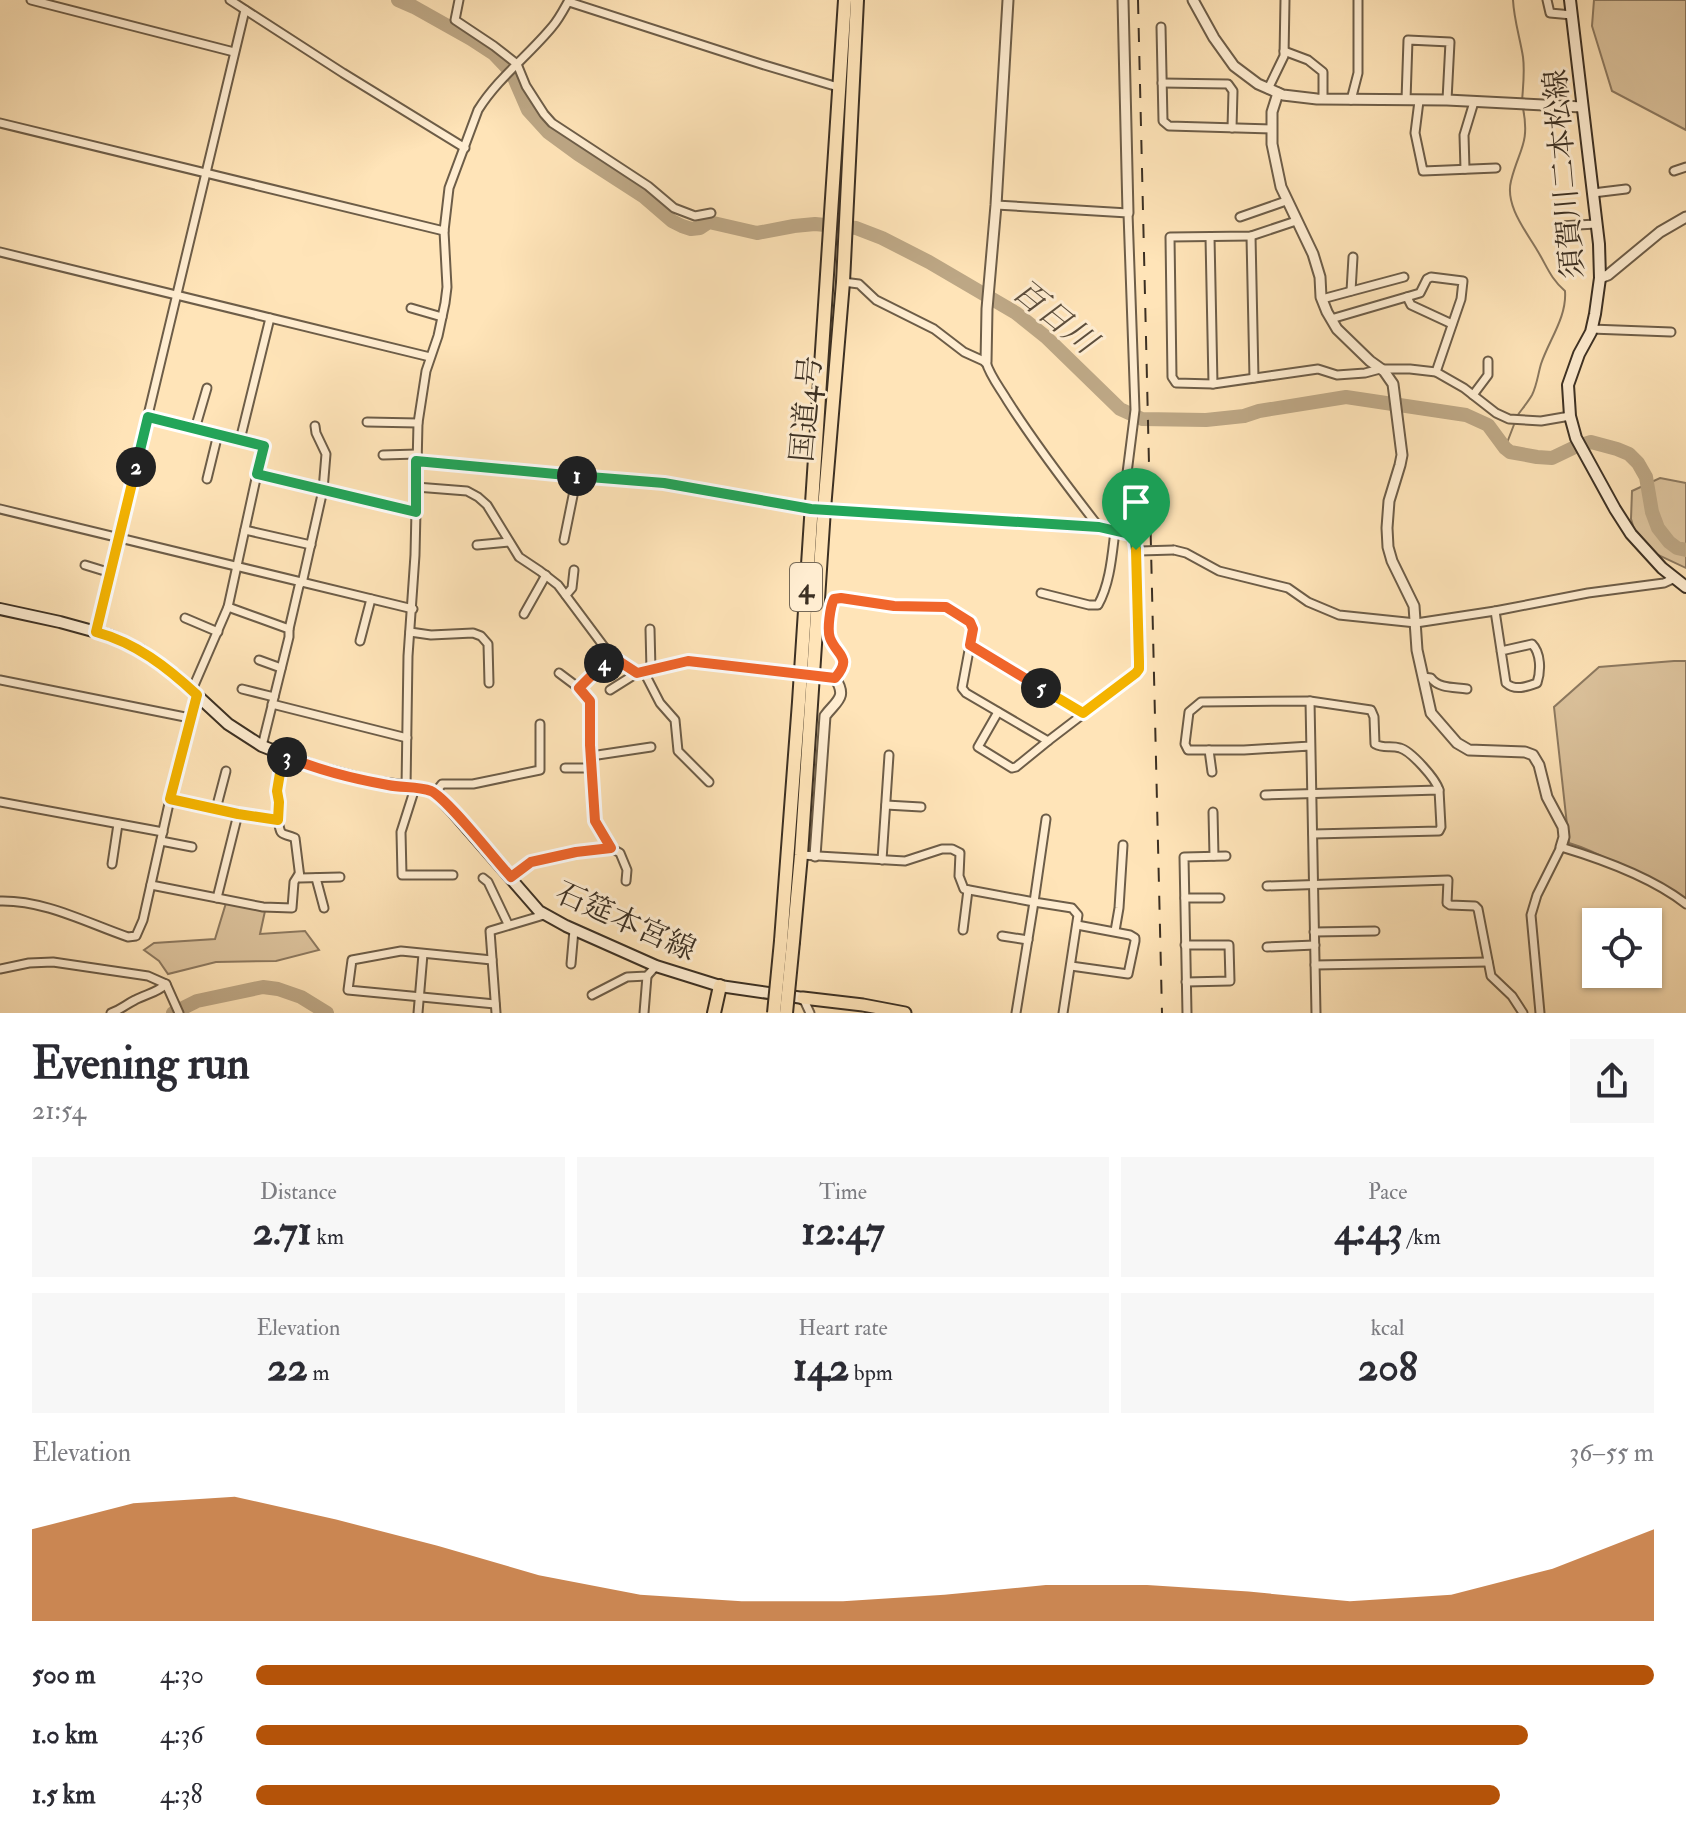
<!DOCTYPE html>
<html lang="en">
<head>
<meta charset="utf-8">
<style>
	body { margin:0; font-family:"IM FELL Double Pica","Noto Serif JP",serif; background:#f7f7f7; color:#2b2b33; height:100vh; display:flex; flex-direction:column; font-size:30px; white-space:nowrap }
	* { box-sizing:border-box; margin:0 }
	p { font-size:26px; color:#7c7c81 }
	.icon { flex:none; width:44px; height:44px; fill:none; stroke:currentColor; stroke-width:2; stroke-linecap:round; stroke-linejoin:round }
	.map { position:relative; height:1013px; overflow:hidden }
	.sheet { display:flex; flex-direction:column; background:#fff; flex:1 }
	.sheet>* { flex:none }
	.fabs { position:absolute; left:1582px; top:908px; display:grid; gap:16px }
	.fabs a { display:grid; place-items:center; width:80px; height:80px; border-radius:0px; background:#fff; box-shadow:0 2px 6px #0004; font-size:40px }
	.pin { position:absolute; display:grid; place-items:center; width:68px; height:68px; color:#fff; margin:-82px -34px; border-radius:50% 50% 50% 0; rotate:-45deg; box-shadow:0 0 8px #0007 }
	.pin .icon { rotate:45deg }
	.km { position:absolute; width:40px; height:40px; margin:-20px; border-radius:50%; background:#222; color:#fff; font-size:22px; line-height:40px; text-align:center }
	.round { display:grid; place-items:center; flex:none; width:84px; height:84px; border-radius:0px; background:#f7f7f7 }
	.head { display:flex; align-items:center; justify-content:space-between; height:136px; padding:0 32px }
	h1 { font-size:44px; font-weight:700; line-height:60px }
	.figures { display:grid; grid-template-columns:repeat(3,1fr); gap:12px; height:136px; padding:8px 32px }
	.figures div { display:grid; align-content:center; border-radius:0px; background:#f7f7f7; text-align:center }
	.figures b { font-size:40px; font-weight:700 }
	.figures small { font-size:22px; font-weight:400 }
	.figures p { font-size:22px }
	.chart { height:224px; padding:16px 32px }
	.chart p { display:flex; justify-content:space-between }
	.chart svg { width:100%; height:144px; margin-top:8px; fill:#b45309; opacity:.7 }
	ul { padding:0 32px; list-style:none; font-size:26px }
	li { display:grid; grid-template-columns:128px 96px 1fr; align-items:center; height:60px }
	li i { height:20px; border-radius:10px; background:#b45309 }
	.map>svg:first-child { display:block }
</style>
</head>
<body>
<div class="map">
<svg width="1686" height="1013" viewBox="0 0 1686 1013">
	<rect width="100%" height="100%" fill="#ffe4b8"/>
	<filter id="stains"><feTurbulence type="fractalNoise" baseFrequency=".0025" numOctaves="4"/><feColorMatrix values="0 0 0 0 .2 0 0 0 0 .09 0 0 0 0 .02 0 0 0 .5 -.17"/></filter>
	<radialGradient id="worn" r=".72"><stop offset=".6" stop-color="#630" stop-opacity="0"/><stop offset="1" stop-color="#630" stop-opacity=".3"/></radialGradient>
	<g fill="#dec59f" stroke="#8d7a61" stroke-width="2">
		<path d="M1594 0H1686V130L1612 91 1592 26Z"/>
		<path d="M1660 478 1686 483V568L1639 546 1631 519 1632 491Z"/>
		<path d="M1674 661H1686V907C1648 885 1612 856 1569 843L1554 707 1599 667Z"/>
		<path d="M226 903 265 911 260 934 305 931 319 950 276 961 216 962 168 974 159 961 144 950 154 943 215 939Z"/>
	</g>
	<g fill="none" stroke-linecap="round" stroke-linejoin="round">
		<g stroke="#89775e" stroke-width="2">
			<path d="M1513 0C1514 20 1520 38 1523 57 1525 72 1523 86 1522 102"/>
			<path d="M1517 416C1522 409 1528 402 1532 395 1537 385 1538 374 1541 364 1549 340 1567 317 1565 291 1550 278 1547 266 1537 250 1525 230 1505 205 1511 181 1519 149 1530 144 1523 108"/>
			<path d="M1505 448 1515 422"/>
		</g>
		<g stroke="#bda785" stroke-width="14">
			<path d="M398 0 414 7 471 39 494 54 512 73 528 110 548 132 578 154 643 196 672 221 682 226 691 229 700 228 709 222 757 233 794 226 815 224 856 228 882 238 929 262 1016 313 1046 337 1120 409 1142 419 1206 420 1244 416 1259 411 1346 397 1466 415 1488 425 1505 448 1510 452 1537 457 1552 458 1575 447 1591 442 1617 449 1629 454 1638 463 1646 477 1652 512 1658 528 1669 542 1677 548 1686 550"/>
			<path d="M173 1013 197 1001 263 987 278 989 301 997 327 1013"/>
		</g>
		<defs>
			<g id="minor">
				<path d="M31 0 234 52"/>
				<path d="M230 0 343 73 465 148"/>
				<path d="M459 0 455 20 494 46 517 64 526 86 544 114 552 123 648 186 674 208 695 216 711 213"/>
				<path d="M1547 0 1550 13 1572 15"/>
				<path d="M569 2 761 64 838 87"/>
				<path d="M1161 27 1163 121 1169 126 1272 129"/>
				<path d="M1284 51 1308 60 1323 72V99"/>
				<path d="M1162 83 1228 84 1233 91 1232 128"/>
				<path d="M1268 89 1284 56 1285 0"/>
				<path d="M1351 100 1358 73V0"/>
				<path d="M1406 100 1408 40 1450 42 1447 100"/>
				<path d="M1419 101 1415 133 1423 171 1496 168"/>
				<path d="M0 123 444 231"/>
				<path d="M1465 169 1464 135 1474 102"/>
				<path d="M1674 171 1686 167"/>
				<path d="M1593 193 1626 189"/>
				<path d="M996 205 1128 213 1135 410 1127 473 1134 535"/>
				<path d="M1240 217 1286 201"/>
				<path d="M1296 221 1251 236 1170 237 1172 377 1176 383 1213 384 1318 369 1337 375 1365 373 1380 369H1410L1436 372 1464 388 1496 413 1509 419 1541 421 1570 416"/>
				<path d="M1560 226 1596 224"/>
				<path d="M1251 236 1254 378"/>
				<path d="M1210 237 1213 384"/>
				<path d="M0 252 430 357"/>
				<path d="M843 282 859 284 876 300 934 329 964 352 986 362C990 376 1000 388 1007 400 1035 444 1067 486 1099 527L1134 535 1137 550"/>
				<path d="M1351 291 1353 257"/>
				<path d="M1407 297 1411 305 1452 324"/>
				<path d="M1322 299 1404 277"/>
				<path d="M411 308 442 317"/>
				<path d="M1331 319 1420 293 1427 279 1431 277 1463 281 1461 299 1436 372"/>
				<path d="M1591 329 1671 332"/>
				<path d="M1473 395 1488 375V361"/>
				<path d="M148 417 264 446 257 474 416 512"/>
				<path d="M367 422 418 423"/>
				<path d="M195 429 207 388"/>
				<path d="M240 440 270 318"/>
				<path d="M383 455 417 454"/>
				<path d="M416 461 664 483 811 509"/>
				<path d="M207 479 218 434"/>
				<path d="M416 487 467 491 478 497 487 505 519 557 540 571 558 585 611 656 629 669 637 673 688 661 801 674"/>
				<path d="M0 509 413 609"/>
				<path d="M245 530 311 545"/>
				<path d="M564 540 577 476"/>
				<path d="M477 545 509 542"/>
				<path d="M1174 550 1186 553 1219 571 1288 588 1308 602 1339 615 1416 623 1495 611 1588 593 1664 583 1675 578"/>
				<path d="M85 565 111 573"/>
				<path d="M1041 593 1089 605H1098C1110 584 1112 555 1115 531"/>
				<path d="M566 595 572 588 574 570"/>
				<path d="M841 598C858 601 875 604 892 605 917 607 962 600 973 629L962 688 966 693 1048 741 1129 679 1139 669 1136 550"/>
				<path d="M228 607 289 629V637L262 746"/>
				<path d="M1495 611 1506 683C1515 691 1526 687 1537 683 1541 671 1541 653 1532 644L1501 651"/>
				<path d="M524 614 546 575"/>
				<path d="M185 618 218 632"/>
				<path d="M289 629 299 586 303 579 323 490 326 454 316 433 315 426"/>
				<path d="M650 629 651 670"/>
				<path d="M96 632 245 10"/>
				<path d="M410 632 431 635 473 633 481 636 488 644 489 683"/>
				<path d="M360 641 371 599"/>
				<path d="M970 645 1083 713"/>
				<path d="M259 660 281 668"/>
				<path d="M644 672 660 703 675 720 678 751 709 782"/>
				<path d="M559 673 579 688"/>
				<path d="M1423 677 1431 678C1439 689 1455 687 1467 689"/>
				<path d="M0 680 190 718"/>
				<path d="M242 689 274 697"/>
				<path d="M192 690 228 607 257 474"/>
				<path d="M610 690 637 673"/>
				<path d="M1310 701 1371 710 1374 717 1375 744C1384 749 1391 745 1400 748 1411 751 1436 779 1439 790"/>
				<path d="M272 704 407 738"/>
				<path d="M998 712 978 747 1012 768 1016 767 1048 741"/>
				<path d="M1310 746 1244 750H1188L1185 744 1189 712 1201 702 1310 701 1316 1013"/>
				<path d="M1209 750 1212 772"/>
				<path d="M591 756 651 747"/>
				<path d="M565 768H591"/>
				<path d="M406 788 408 656 415 555 418 423 426 371 438 336 445 303 447 287 444 231 449 188 478 110C498 78 528 56 552 27 559 19 564 9 569 0"/>
				<path d="M415 788 401 832 402 875H453"/>
				<path d="M435 793 442 784H473L540 770V724"/>
				<path d="M1265 795 1439 790 1441 827 1439 831 1313 834"/>
				<path d="M170 799 238 814 278 820 279 802 277 791 283 755"/>
				<path d="M0 802 163 832"/>
				<path d="M886 805 921 807"/>
				<path d="M216 809 226 771"/>
				<path d="M1213 812 1214 856"/>
				<path d="M1046 819 1034 902 1072 908 1078 915 1063 1013"/>
				<path d="M278 820C281 838 281 832 295 838L300 878 340 877"/>
				<path d="M161 841 192 847"/>
				<path d="M611 848 620 853 627 870 626 881"/>
				<path d="M801 855 905 861 942 849H952L960 853 959 876 964 889 1034 902 1016 1013"/>
				<path d="M882 860 889 755"/>
				<path d="M112 864 118 824"/>
				<path d="M511 877 531 862 576 852 611 848 595 821 590 745V701L579 688 611 656"/>
				<path d="M316 878 324 908"/>
				<path d="M483 878 488 882 508 924"/>
				<path d="M151 885 263 907 292 908 294 882 299 874"/>
				<path d="M1267 886 1448 880 1447 903 1450 905 1475 906 1478 909 1491 976 1512 996 1523 1013"/>
				<path d="M217 898 238 814"/>
				<path d="M1185 898H1220"/>
				<path d="M0 901C45 900 87 923 128 937L136 936 143 920 170 799 197 695"/>
				<path d="M963 930 968 890"/>
				<path d="M1115 931 1119 908 1123 845"/>
				<path d="M1314 932 1375 931"/>
				<path d="M1002 936 1028 940"/>
				<path d="M1185 945H1229L1230 981 1186 982"/>
				<path d="M1267 947 1315 945"/>
				<path d="M492 960 401 951 352 960 348 990 495 1004"/>
				<path d="M571 964 574 930"/>
				<path d="M1315 965 1488 962"/>
				<path d="M1071 966 1128 974 1135 941V938L1130 935 1077 925"/>
				<path d="M0 969 29 963 53 962 148 976 166 984 179 1013"/>
				<path d="M592 995 627 977 647 976 656 966"/>
				<path d="M803 998 810 1013"/>
				<path d="M111 1013C122 1009 125 1005 135 1000 146 994 157 993 166 984"/>
				<path d="M418 1013 423 954"/>
				<path d="M496 1013 490 931 544 915"/>
				<path d="M644 1013 647 976"/>
				<path d="M1187 1013 1184 857 1226 856"/>
				<path d="M1540 1013 1531 915 1537 895 1561 847C1601 859 1653 878 1686 904"/>
			</g>
			<g id="tertiary">
				<path d="M1123 0 1128 213"/>
				<path d="M1193 0 1214 38 1234 66 1258 84 1283 95 1317 99 1447 100 1582 107"/>
				<path d="M1278 93 1272 112V144L1281 187 1313 254 1320 277 1321 297 1327 312 1337 329 1370 361 1384 371 1393 384 1402 455 1400 465 1389 501 1387 528 1388 547 1392 561 1414 606 1417 650 1431 713 1457 743 1469 750 1525 752 1533 755 1539 765 1547 797 1563 827 1564 837 1561 847"/>
				<path d="M1600 278 1608 275 1660 232 1686 217"/>
				<path d="M986 362 987 309 996 205 1008 0"/>
				<path d="M819 509 1099 527"/>
				<path d="M809 675 835 678C853 657 837 656 830 638 827 630 830 607 834 599L841 598"/>
				<path d="M815 856 825 716C836 701 848 698 835 678"/>
			</g>
			<g id="secondary">
				<path d="M1570 0 1599 244 1600 278 1595 314 1591 332 1579 354 1568 385 1570 416 1576 438 1615 509 1631 534 1662 568 1686 587"/>
				<path d="M0 609 60 622 111 636 140 650 175 675 228 724 262 746 318 768 372 782 424 789 435 793 452 811 539 911 566 926 656 966 720 986 803 998"/>
			</g>
			<path id="primary" d="M803 998 863 1005 905 1013"/>
			<g id="trunk">
				<path d="M781 941 799 702 845 0"/>
				<path d="M793 942 801 855 824 509 843 282 857 0"/>
				<path d="M714 1013 720 986"/>
			</g>
		</defs>
		<use href="#minor" stroke="#6d5d48" stroke-width="11"/>
		<use href="#tertiary" stroke="#6d5d48" stroke-width="13"/>
		<use href="#secondary" stroke="#3c3023" stroke-width="14"/>
		<use href="#primary" stroke="#3c3023" stroke-width="15"/>
		<use href="#trunk" stroke="#3c3023" stroke-width="16"/>
		<use href="#minor" stroke="#ffedd1" stroke-width="7"/>
		<use href="#tertiary" stroke="#ffedd1" stroke-width="9"/>
		<use href="#secondary" stroke="#ffedd1" stroke-width="10"/>
		<use href="#primary" stroke="#ffe4b8" stroke-width="11"/>
		<use href="#trunk" stroke="#ffe4b8" stroke-width="12"/>
		<path stroke="#3c3023" stroke-width="2" stroke-dasharray="14 14" stroke-linecap="butt" d="M1138 0 1162 1013"/>
		<defs>
			<path id="minor-bridge" d="M1139 551 1174 550"/>
			<g id="trunk-bridge">
				<path d="M774 1013 781 941"/>
				<path d="M786 1013 793 942"/>
			</g>
		</defs>
		<use href="#minor-bridge" stroke="#6d5d48" stroke-width="11" stroke-linecap="butt"/>
		<use href="#trunk-bridge" stroke="#3c3023" stroke-width="16" stroke-linecap="butt"/>
		<use href="#minor-bridge" stroke="#ffedd1" stroke-width="7"/>
		<use href="#trunk-bridge" stroke="#ffe4b8" stroke-width="12"/>
	</g>
	<g fill="none" stroke-linecap="round" stroke-linejoin="round">
		<defs>
			<path id="split-1" d="M577 476 664 483 811 509 1099 527 1134 535 1136 550"/>
			<path id="split-2" d="M136 467 148 417 264 446 257 474 416 512V461L577 476"/>
			<path id="split-3" d="M136 467 96 632C136 643 167 667 197 695L170 799 238 814 278 820 279 802 277 791 283 755 287 757"/>
			<path id="split-4" d="M287 757C319 770 354 779 388 785 402 788 418 786 431 791 448 799 495 860 511 877L531 862 576 852 611 848 595 821 590 745V701L579 688 604 663"/>
			<path id="split-5" d="M604 663 611 656 637 673 688 661 835 678C853 657 837 656 830 638 827 630 830 607 834 599L841 598 894 606 946 607 970 622 973 629 970 645 1041 688"/>
			<path id="split-6" d="M1041 688 1083 713 1136 673 1139 669V662L1136 550"/>
		</defs>
		<use href="#split-1" stroke="#fff" stroke-width="16"/>
		<use href="#split-2" stroke="#fff" stroke-width="16"/>
		<use href="#split-3" stroke="#fff" stroke-width="16"/>
		<use href="#split-4" stroke="#fff" stroke-width="16"/>
		<use href="#split-5" stroke="#fff" stroke-width="16"/>
		<use href="#split-6" stroke="#fff" stroke-width="16"/>
		<use href="#split-1" stroke="#22a559" stroke-width="10"/>
		<use href="#split-2" stroke="#22a559" stroke-width="10"/>
		<use href="#split-3" stroke="#f5b400" stroke-width="10"/>
		<use href="#split-4" stroke="#f0652b" stroke-width="10"/>
		<use href="#split-5" stroke="#f0652b" stroke-width="10"/>
		<use href="#split-6" stroke="#f5b400" stroke-width="10"/>
	</g>
	<g text-anchor="middle" stroke-width="6" stroke-linejoin="round" paint-order="stroke">
		<rect fill="#ffedd1" stroke="#766957" stroke-width="2" x="790" y="563" width="32" height="48" rx="6"/>
		<g font-size="28" font-weight="bold" fill="#3c3023">
			<text x="806" y="597">4</text>
		</g>
		<g font-size="30" fill="#3c3023" stroke="#ffedd1">
			<text transform="translate(1564 174) rotate(-95)" y="10">須賀川二本松線</text>
			<text transform="translate(806 409) rotate(-85)" y="10">国道4号</text>
			<text transform="translate(626 921) rotate(24)" y="10">石筵本宮線</text>
		</g>
		<g font-size="32" font-style="italic" fill="#5c4e3c" stroke="#ffedd1">
			<text transform="translate(1055 316) rotate(39)" y="11">百日川</text>
		</g>
	</g>
	<rect width="100%" height="100%" filter="url(#stains)"/>
	<rect width="100%" height="100%" fill="url(#worn)"/>
</svg>
<div class="fabs">
<a><svg class="icon" aria-label="locate" viewBox="0 0 24 24"><circle cx="12" cy="12" r="6"/><path d="M12 2v4M12 18v4M2 12h4M18 12h4"/></svg></a>
</div>
<div class="pin" style="left:1136px;top:550px;background:#1e9e55"><svg class="icon" aria-label="arrive" viewBox="0 0 24 24"><path d="M6 21V4h12l-3 4 3 4H6"/></svg></div>
<b class="km" style="left:577px;top:476px">1</b>
<b class="km" style="left:136px;top:467px">2</b>
<b class="km" style="left:287px;top:757px">3</b>
<b class="km" style="left:604px;top:663px">4</b>
<b class="km" style="left:1041px;top:688px">5</b>
</div>
<section class="sheet">
<div class="head"><div><h1>Evening run</h1><p>21:54</p></div><a class="round"><svg class="icon" aria-label="share" viewBox="0 0 24 24"><path d="M12 15V3M7 8l5-5 5 5M5 13v7h14v-7"/></svg></a></div>
<div class="figures">
<div><p>Distance</p><b>2.71<small> km</small></b></div>
<div><p>Time</p><b>12:47</b></div>
<div><p>Pace</p><b>4:43<small> /km</small></b></div>
</div>
<div class="figures">
<div><p>Elevation</p><b>22<small> m</small></b></div>
<div><p>Heart rate</p><b>142<small> bpm</small></b></div>
<div><p>kcal</p><b>208</b></div>
</div>
<div class="chart"><p><span>Elevation</span>36–55 m</p>
<svg viewBox="0 0 160 44" preserveAspectRatio="none"><path d="M0 44V16L10 8L20 6L30 13L40 21L50 30L60 36L70 38L80 38L90 36L100 33L110 33L120 35L130 38L140 36L150 28L160 16V44z"/></svg>
</div>
<ul>
<li><b>500 m</b>4:30<i style="width:100%"></i></li>
<li><b>1.0 km</b>4:36<i style="width:91%"></i></li>
<li><b>1.5 km</b>4:38<i style="width:89%"></i></li>
</ul>
</section>
</body>
</html>
